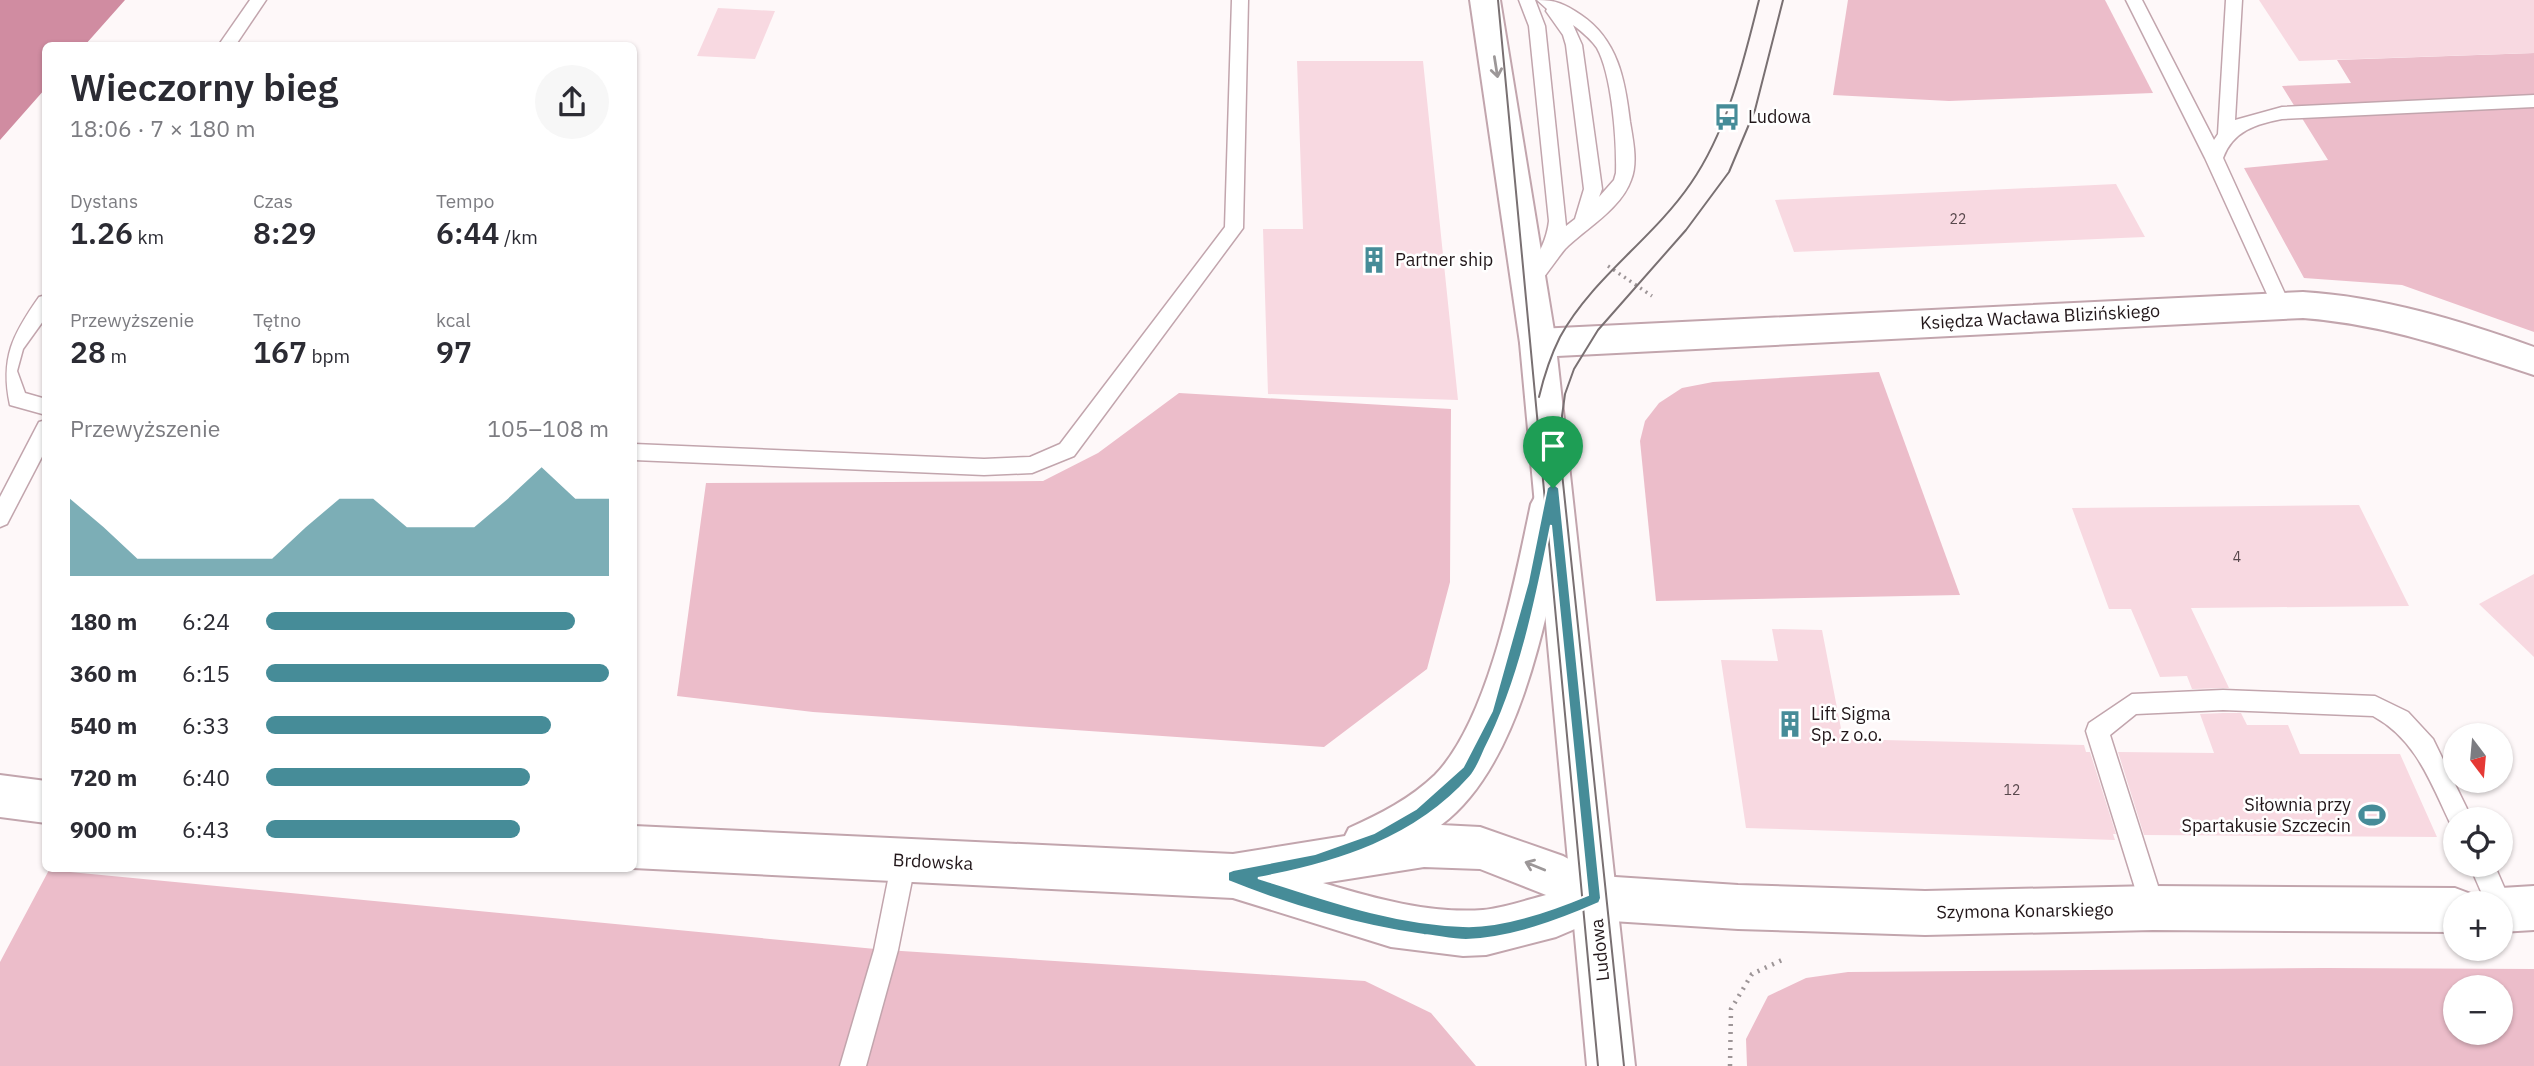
<!DOCTYPE html>
<html lang="pl">
<head>
<meta charset="utf-8">
<style>
	body { margin:0; font-family:"IBM Plex Sans",sans-serif; background:#f7f7f7; color:#2b2b33; height:100vh; display:flex; flex-direction:column; font-size:26px; white-space:nowrap }
	* { box-sizing:border-box; margin:0 }
	p { font-size:23px; color:#7c7c81 }
	.icon { flex:none; width:38px; height:38px; fill:none; stroke:currentColor; stroke-width:2; stroke-linecap:round; stroke-linejoin:round }
	.map { position:relative; flex:1; overflow:hidden }
	.details { position:absolute; left:42px; top:42px; width:595px; height:830px; display:flex; flex-direction:column; background:#fff; border-radius:10px; box-shadow:0 2px 5px #0004 }
	.details>* { flex:none }
	.needle { width:46px; rotate:164deg }
	.buttons { position:absolute; left:2443px; top:723px; display:grid; gap:14px }
	.buttons a { display:grid; place-items:center; width:70px; height:70px; border-radius:50%; background:#fff; box-shadow:0 2px 5px #0004; font-size:35px }
	.pin { position:absolute; display:grid; place-items:center; width:60px; height:60px; color:#fff; margin:-72px -30px; border-radius:50% 50% 50% 0; rotate:-45deg; box-shadow:0 0 7px #0007 }
	.pin .icon { rotate:45deg }
	.round { display:grid; place-items:center; flex:none; width:74px; height:74px; border-radius:37px; background:#f7f7f7 }
	.summary { display:flex; align-items:center; justify-content:space-between; height:119px; padding:0 28px }
	h1 { font-size:38px; font-weight:600; line-height:52px }
	.metrics { display:grid; grid-template-columns:repeat(3,1fr); gap:10px; height:119px; padding:7px 28px }
	.metrics div { display:grid; align-content:center }
	.metrics b { font-size:30px; font-weight:600 }
	.metrics small { font-size:19px; font-weight:400 }
	.metrics p { font-size:19px }
	.chart { height:196px; padding:14px 28px }
	.chart p { display:flex; justify-content:space-between }
	.chart svg { width:100%; height:126px; margin-top:7px; fill:#468c98; opacity:.7 }
	ul { padding:0 28px; list-style:none; font-size:23px }
	li { display:grid; grid-template-columns:112px 84px 1fr; align-items:center; height:52px }
	li i { height:18px; border-radius:9px; background:#468c98 }
	.map>svg:first-child { display:block }
</style>
</head>
<body>
<div class="map">
<svg width="2534" height="1066" viewBox="0 0 2534 1066">
	<rect width="100%" height="100%" fill="#fef8f9"/>
	<g fill="#ecbdca" fill-rule="evenodd">
		<path d="M1848 0H2105L2153 93 1949 101 1833 95Z"/>
		<path d="M2534 53V332L2402 285 2304 278 2244 168 2328 160 2282 86 2351 83 2337 60Z"/>
		<path d="M1879 372 1960 595 1656 601 1640 441 1645 421 1659 403 1682 388 1713 382Z"/>
		<path d="M1179 393 1451 409 1450 582 1427 669 1324 747 813 712 677 696 706 483 1043 481 1098 453Z"/>
		<path d="M49 870 886 950 1365 981 1431 1013 1476 1066H0V962Z"/>
		<path d="M2325 968 2534 969V1066H1747L1746 1039 1768 996 1806 978 1848 972ZM2501 987V1032H2455V987Z"/>
	</g>
	<path fill="#d08ca1" d="M0 0H125L85 45 46 46 45 89 0 140Z"/>
	<g fill="#f8d9e1">
		<path d="M2259 0H2534V53L2299 61Z"/>
		<path d="M718 8 775 11 755 59 697 56Z"/>
		<path d="M1297 61H1423L1458 400 1268 394 1263 229H1303Z"/>
		<path d="M2116 184 2145 237 1794 252 1775 200Z"/>
		<path d="M2359 505 2409 606 2191 608 2229 688 2192 689 2187 676 2160 677 2131 609H2109L2072 508Z"/>
		<path d="M2534 574V657L2479 604Z"/>
		<path d="M1772 629 1822 630 1843 739 2084 745 2086 752H2090L2116 834H2113L2115 840 1746 828 1721 660 1778 661Z"/>
		<path d="M2223 713H2241L2247 725H2288L2300 754H2400L2437 837 2144 835 2118 752 2214 753 2200 714Z"/>
	</g>
	<g fill="none" stroke-linecap="round" stroke-linejoin="round">
		<defs>
			<g id="lane">
				<path d="M250 0H266L235 46H218Z"/>
				<path d="M1232 0H1248L1243 228 1074 456 1032 473 984 475 634 460V444L984 459 1030 457 1060 444 1225 227Z"/>
				<path d="M1519 0H1535L1545 26 1566 226 1575 219 1584 189 1566 45 1563 35 1546 11 1547 9 1537 0C1556 0 1565 4 1581 15 1618 40 1625 80 1630 122 1633 140 1638 163 1631 180 1621 209 1585 229 1565 249 1559 256 1535 290 1533 291 1528 293 1527 291 1522 290L1520 285C1532 263 1546 247 1549 221L1529 26ZM1573 25C1581 31 1591 39 1597 48 1612 75 1617 141 1616 173L1614 180 1599 197 1602 189 1582 45Z"/>
				<path d="M2126 0H2142L2214 140 2218 134 2226 0H2242L2235 120 2282 107 2534 95V107L2282 119C2256 124 2233 131 2223 158L2290 305 2288 310 2281 312 2274 310 2272 305 2205 158Z"/>
				<path d="M46 295V317L23 349 17 371 25 393 46 399V415L10 405C0 358 13 334 39 297Z"/>
				<path d="M46 420V449L7 524 0 527V497L39 422Z"/>
				<path d="M2223 690 2375 696 2408 712 2433 739 2472 819H2455V829L2452 827C2431 784 2417 740 2373 716L2223 710 2136 714 2110 735 2165 908 2162 917 2153 920 2144 917 2086 731 2089 723 2132 694Z"/>
				<path d="M904 848 912 852 916 860 898 950 866 1066H840L874 950 892 860 896 852Z"/>
				<path d="M2469 864H2494L2511 903 2508 912 2501 914V903H2486Z"/>
			</g>
			<g id="street">
				<path d="M1470 0H1500L1556 343 1550 353 1538 357 1526 353 1520 343Z"/>
				<path d="M1550 488 1563 493 1569 504C1550 601 1524 764 1441 825L1480 827 1563 856 1600 876 1738 885 1925 891 2153 886 2455 888 2471 894 2475 903H2455V932L2153 930 1925 935 1738 929 1596 920 1556 937 1486 955 1463 956 1391 947 1233 898 633 868 634 826 1233 854 1345 836 1349 828C1380 814 1410 799 1435 775 1489 720 1515 580 1531 504L1537 493ZM1424 867 1480 869 1546 895C1526 900 1504 908 1483 910 1430 914 1373 898 1323 883Z"/>
				<path d="M0 775 46 781V823L0 817Z"/>
				<path d="M2534 886V930L2501 932V903H2481L2485 894 2501 888Z"/>
			</g>
			<path id="secondary" d="M2303 292C2383 297 2458 320 2534 347V375C2457 350 2385 324 2303 318L1557 356 1635 1066H1587L1520 343 1526 333 1538 329Z"/>
		</defs>
		<use href="#lane" stroke="#c2a5ad" stroke-width="3"/>
		<use href="#street" stroke="#c2a5ad" stroke-width="4"/>
		<use href="#secondary" stroke="#c2a5ad" stroke-width="4"/>
		<path stroke="#9d9597" stroke-width="3.5" stroke-dasharray="2 4.5" stroke-linecap="butt" d="M1608 266 1652 296"/>
		<path stroke="#9d9597" stroke-width="4.5" stroke-dasharray="2 6" stroke-linecap="butt" d="M1730 1066 1731 1009 1752 974 1784 959"/>
		<use href="#lane" fill="#fff" fill-rule="evenodd"/>
		<use href="#street" fill="#fff" fill-rule="evenodd"/>
		<use href="#secondary" fill="#fff" fill-rule="evenodd"/>
		<g stroke="#797072" stroke-width="2">
			<path d="M1498 0 1598 1066"/>
			<path d="M1539 397C1544 376 1550 357 1560 337 1592 278 1653 239 1691 183 1728 129 1743 63 1759 0"/>
			<path d="M1624 1066 1562 473V416L1565 394 1574 369 1598 330 1686 230 1729 172 1755 110 1783 0"/>
		</g>
	</g>
	<defs><path id="oneway-shaft" d="M-6 0H5M1.5-3L5.5 0L1.5 3" fill="none" stroke-width="1.6" stroke-linecap="round" stroke-linejoin="round" transform="scale(1.75)"/></defs>
	<g stroke="#9c9798">
		<use href="#oneway-shaft" transform="translate(1496 67) rotate(81)"/>
		<use href="#oneway-shaft" transform="translate(1535 866) rotate(-158)"/>
	</g>
	<path fill="#468c98" stroke="#fff" stroke-width="2" fill-rule="evenodd" d="M1553 483 1559 488 1601 898 1599 903C1558 921 1512 938 1466 940 1452 940 1437 936 1424 935 1360 926 1287 905 1228 881V872L1233 870 1315 854 1374 833 1416 809 1463 767 1492 711 1528 582 1547 488ZM1551 525 1588 895C1552 910 1502 928 1463 926 1392 924 1324 899 1258 878 1337 863 1415 839 1470 777 1477 769 1481 758 1485 749 1520 680 1536 600 1551 525Z"/>
	<defs>
		<symbol id="bus-bare" viewBox="-9 -9 18 18"><path d="M-5-6H5V4H4V6H2V4H-2V6H-4V4H-5ZM-3.5-4V0h7V-4ZM-3.5 1.2v1.5H-2V1.2ZM2 1.2v1.5H3.5V1.2Z" fill="#468c98" stroke="#fff" stroke-width="2.5" paint-order="stroke"/></symbol>
		<symbol id="building-bare" viewBox="-9 -9 18 18"><path d="M-4-6H4V6H1V3H-1V6H-4ZM-2.5-4.3h1.7v1.8h-1.7ZM.8-4.3h1.7v1.8H.8ZM-2.5-1h1.7V.8h-1.7ZM.8-1h1.7V.8H.8Z" fill="#468c98" stroke="#fff" stroke-width="2.5" paint-order="stroke"/></symbol>
		<symbol id="stadium-bare" viewBox="-9 -9 18 18"><path d="M0-5a6.5 5 0 1 0 0 10a6.5 5 0 1 0 0-10ZM-3.5-1.8h7v3.6h-7Z" fill="#468c98" stroke="#fff" stroke-width="2.5" paint-order="stroke"/></symbol>
	</defs>
	<g fill-rule="evenodd">
		<use href="#bus-bare" x="1708" y="98" width="38" height="38"/>
		<use href="#building-bare" x="1355" y="241" width="38" height="38"/>
		<use href="#building-bare" x="1771" y="705" width="38" height="38"/>
		<use href="#stadium-bare" x="2353" y="796" width="38" height="38"/>
	</g>
	<g text-anchor="middle" stroke-width="5" stroke-linejoin="round" paint-order="stroke">
		<g font-size="14" fill="#58484c">
			<text x="1958" y="224">22</text>
			<text x="2237" y="562">4</text>
			<text x="2012" y="795">12</text>
		</g>
		<g font-size="18" fill="#22171a" stroke="#fff" text-anchor="start">
			<text x="1748" y="123">Ludowa</text>
			<text x="1395" y="266">Partner ship</text>
			<text x="1811" y="720">Lift Sigma<tspan x="1811" dy="21">Sp. z o.o.</tspan></text>
			<text x="2351" y="811" text-anchor="end">Siłownia przy<tspan x="2351" dy="21">Spartakusie Szczecin</tspan></text>
		</g>
		<g font-size="18" fill="#22171a" stroke="#fff">
			<text transform="translate(2040 317) rotate(-3)" y="6">Księdza Wacława Blizińskiego</text>
			<text transform="translate(933 862) rotate(3)" y="6">Brdowska</text>
			<text transform="translate(2025 911) rotate(-1)" y="6">Szymona Konarskiego</text>
			<text transform="translate(1600 950) rotate(-96)" y="6">Ludowa</text>
		</g>
	</g>
</svg>
<div class="buttons">
<a><svg class="needle" viewBox="-14 -14 28 28"><path d="M0-13l5 13h-10z" fill="#e53935"/><path d="M0 13l5-13h-10z" fill="#7c7c81"/></svg></a>
<a><svg class="icon" aria-label="locate" viewBox="0 0 24 24"><circle cx="12" cy="12" r="6"/><path d="M12 2v4M12 18v4M2 12h4M18 12h4"/></svg></a>
<a>+</a>
<a>−</a>
</div>
<div class="pin" style="left:1553px;top:488px;background:#1e9e55"><svg class="icon" aria-label="arrive" viewBox="0 0 24 24"><path d="M6 21V4h12l-3 4 3 4H6"/></svg></div>
<section class="details">
<div class="summary"><div><h1>Wieczorny bieg</h1><p>18:06 · 7 × 180 m</p></div><a class="round"><svg class="icon" aria-label="share" viewBox="0 0 24 24"><path d="M12 15V3M7 8l5-5 5 5M5 13v7h14v-7"/></svg></a></div>
<div class="metrics">
<div><p>Dystans</p><b>1.26<small> km</small></b></div>
<div><p>Czas</p><b>8:29</b></div>
<div><p>Tempo</p><b>6:44<small> /km</small></b></div>
</div>
<div class="metrics">
<div><p>Przewyższenie</p><b>28<small> m</small></b></div>
<div><p>Tętno</p><b>167<small> bpm</small></b></div>
<div><p>kcal</p><b>97</b></div>
</div>
<div class="chart"><p><span>Przewyższenie</span>105–108 m</p>
<svg viewBox="0 0 160 44" preserveAspectRatio="none"><path d="M0 44V17L10 27L20 38L30 38L40 38L50 38L60 38L70 27L80 17L90 17L100 27L110 27L120 27L130 17L140 6L150 17L160 17V44z"/></svg>
</div>
<ul>
<li><b>180 m</b>6:24<i style="width:90%"></i></li>
<li><b>360 m</b>6:15<i style="width:100%"></i></li>
<li><b>540 m</b>6:33<i style="width:83%"></i></li>
<li><b>720 m</b>6:40<i style="width:77%"></i></li>
<li><b>900 m</b>6:43<i style="width:74%"></i></li>
</ul>
</section>
</div>
</body>
</html>
